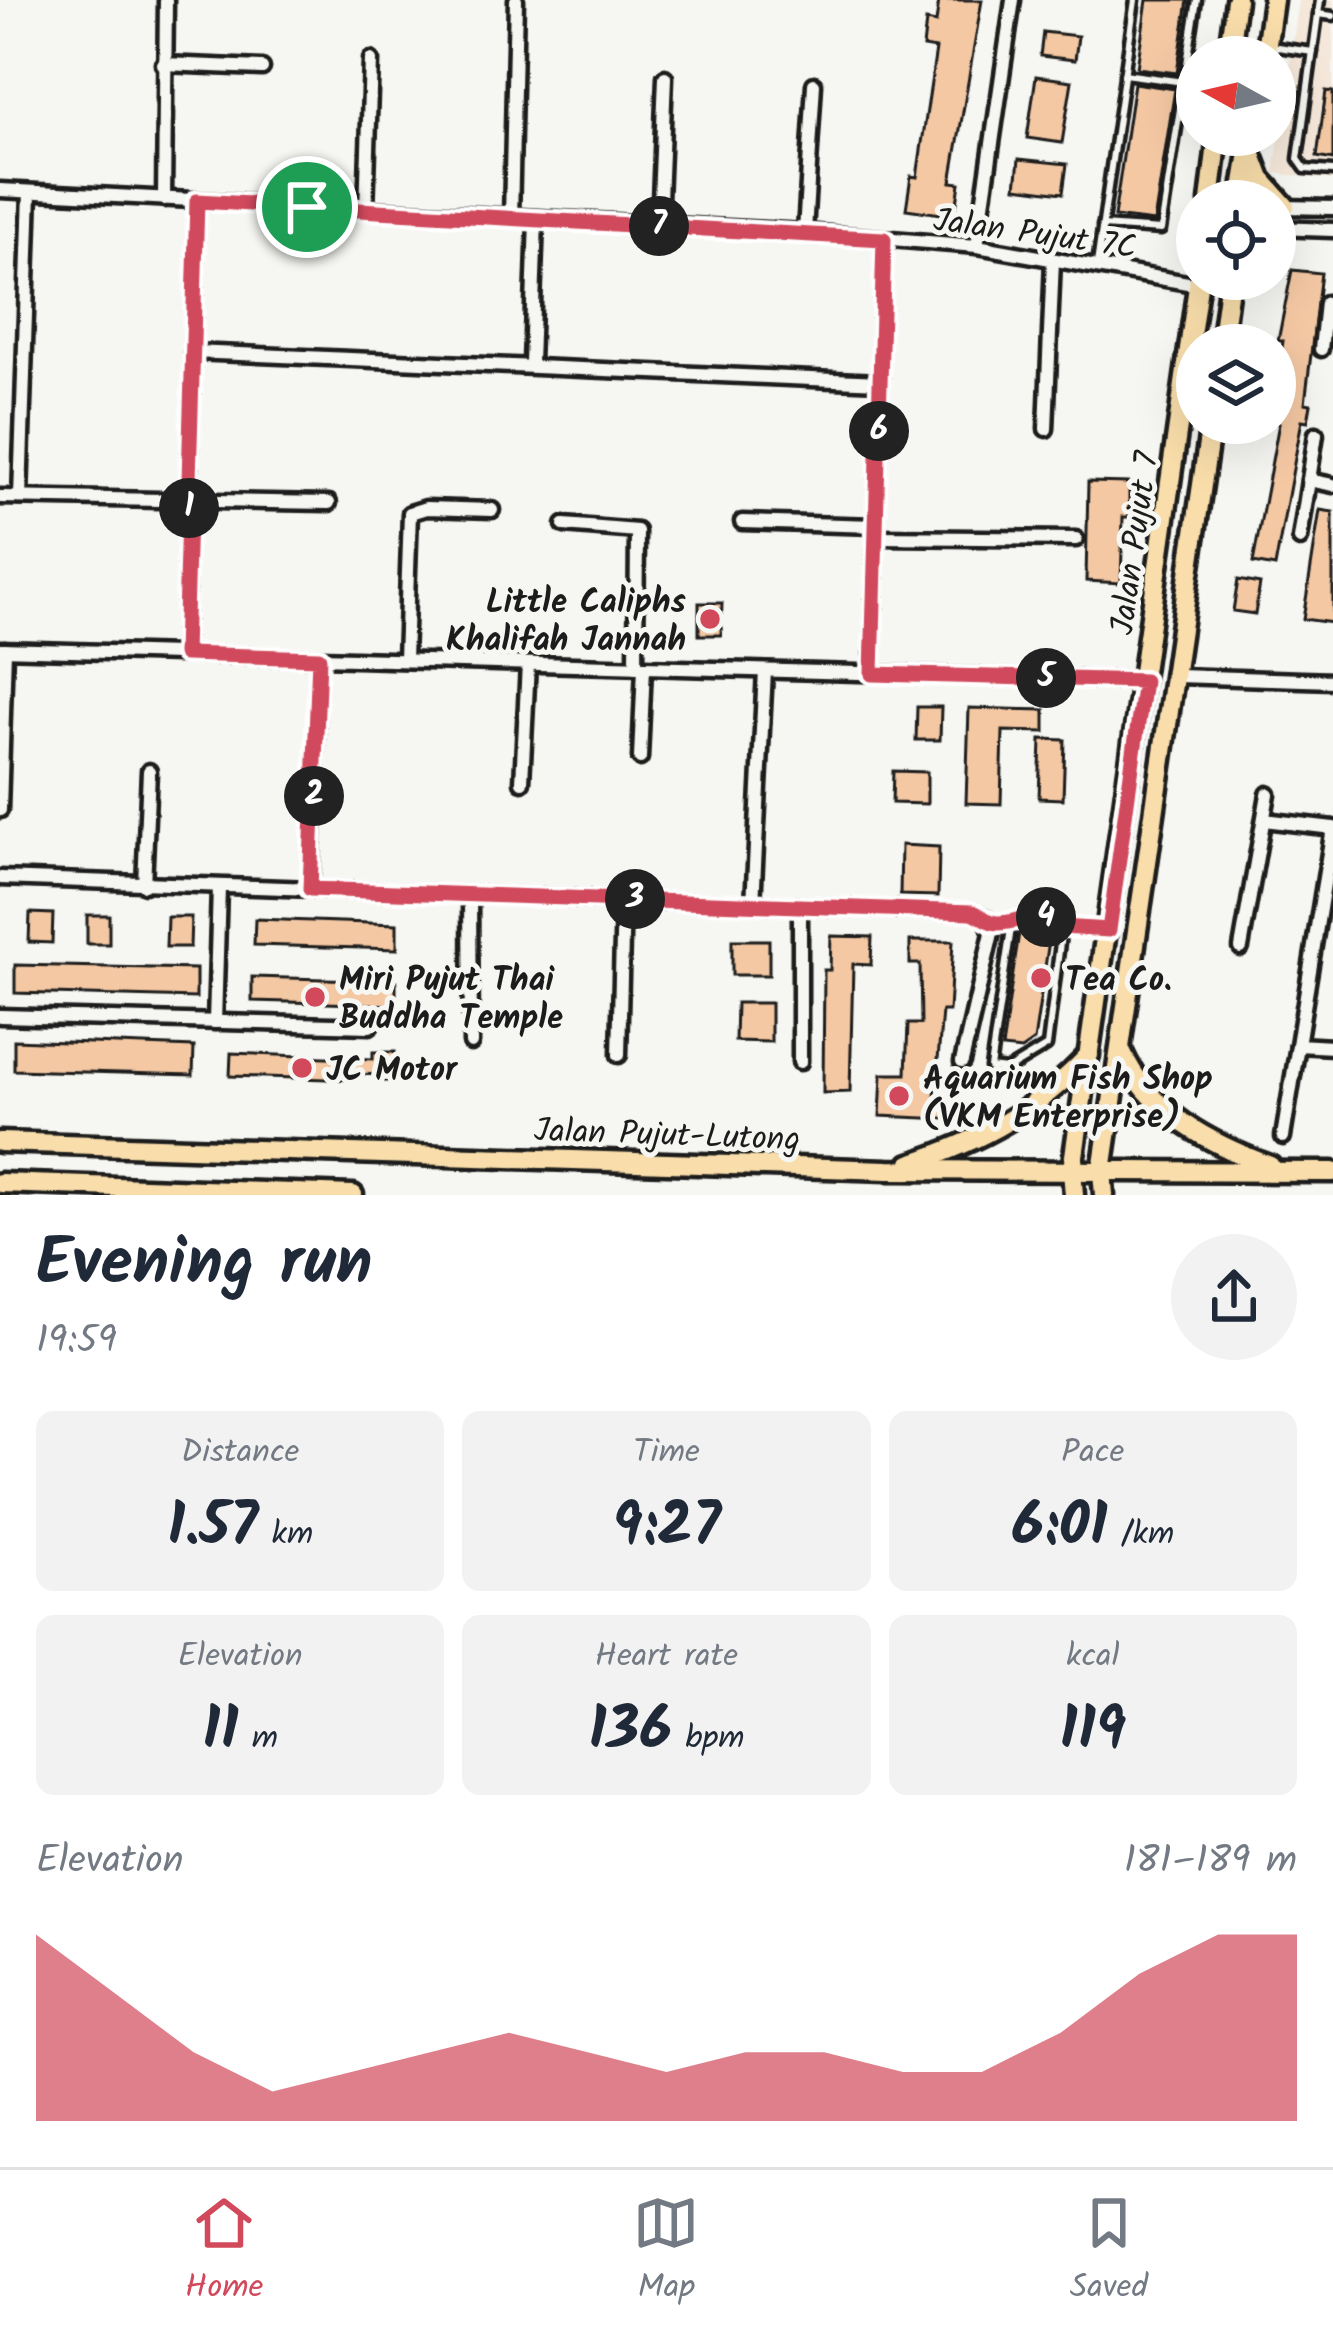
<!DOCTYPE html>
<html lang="en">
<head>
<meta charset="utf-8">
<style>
	body { margin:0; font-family:Kalam,sans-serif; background:#f2f2f3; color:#1f2937; height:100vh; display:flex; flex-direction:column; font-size:45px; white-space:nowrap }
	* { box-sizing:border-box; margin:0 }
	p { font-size:39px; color:#747a83 }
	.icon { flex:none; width:66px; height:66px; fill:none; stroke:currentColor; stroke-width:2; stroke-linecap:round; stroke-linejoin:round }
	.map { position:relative; height:1195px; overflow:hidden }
	.panel { display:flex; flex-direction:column; background:#fff; flex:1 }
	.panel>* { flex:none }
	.needle { width:78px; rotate:278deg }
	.fabs { position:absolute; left:1176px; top:36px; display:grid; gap:24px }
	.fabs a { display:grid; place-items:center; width:120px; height:120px; border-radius:50%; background:#fff; box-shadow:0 12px 48px #0002; font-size:60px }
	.pin { position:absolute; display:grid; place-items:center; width:102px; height:102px; color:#fff; margin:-51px; border:6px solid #fff; border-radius:50%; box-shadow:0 3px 12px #0007 }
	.km { position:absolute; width:60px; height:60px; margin:-30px; border-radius:50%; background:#222; color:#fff; font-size:33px; line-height:60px; text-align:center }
	.round { display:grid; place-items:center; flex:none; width:126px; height:126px; border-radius:63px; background:#f2f2f3 }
	.summary { display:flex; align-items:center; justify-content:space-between; height:204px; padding:0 36px }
	h1 { font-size:66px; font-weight:600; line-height:90px }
	.stats { display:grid; grid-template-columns:repeat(3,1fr); gap:18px; height:204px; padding:12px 36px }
	.stats div { display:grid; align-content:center; border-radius:18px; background:#f2f2f3; text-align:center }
	.stats b { font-size:60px; font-weight:600 }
	.stats small { font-size:33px; font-weight:400 }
	.stats p { font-size:33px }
	.chart { height:336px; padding:24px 36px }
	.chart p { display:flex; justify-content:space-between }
	.chart svg { width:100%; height:216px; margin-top:12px; fill:#d1495b; opacity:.7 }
	.tab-bar { display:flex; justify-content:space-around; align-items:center; height:168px; border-top:3px solid #e0e1e3; background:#fff; font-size:33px; color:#747a83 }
	.tab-bar a { display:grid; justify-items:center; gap:6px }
	.tab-bar .on { color:#d1495b }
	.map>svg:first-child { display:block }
</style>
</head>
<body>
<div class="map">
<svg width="1333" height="1195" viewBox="0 0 1333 1195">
	<rect width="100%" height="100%" fill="#f6f6f2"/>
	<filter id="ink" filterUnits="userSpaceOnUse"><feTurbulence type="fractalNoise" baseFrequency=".00833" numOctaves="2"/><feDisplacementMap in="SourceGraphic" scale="24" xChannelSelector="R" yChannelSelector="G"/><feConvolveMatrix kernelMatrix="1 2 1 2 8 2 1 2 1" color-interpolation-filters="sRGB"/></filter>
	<g filter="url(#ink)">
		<path fill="#f5e8da" d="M1299 0H1333V180L1274 173Z"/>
		<g fill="#f4c8a3" stroke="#1c1c1c" stroke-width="3">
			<path d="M939 0H982L951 182 960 183 955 216 906 209 911 176 917 177 936 49 923 47 926 21 936 23Z"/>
			<path d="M1147 0H1188L1177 73 1137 68Z"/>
			<path d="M1043 32 1078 36 1075 60 1040 56Z"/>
			<path d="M1036 76 1072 81 1062 143 1027 138Z"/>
			<path d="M1134 83 1175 89 1154 222 1114 217Z"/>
			<path d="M1326 91 1333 92V160L1317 157Z"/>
			<path d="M1019 159 1067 164 1063 193 1016 187Z"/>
			<path d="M1292 270 1321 273 1305 403 1311 404 1308 421 1302 420 1275 567 1253 563 1279 423H1275V398L1283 341H1278Z"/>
			<path d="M1088 482 1129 483V517H1123L1121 583 1086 581Z"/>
			<path d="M1320 510 1333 512V623L1303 619Z"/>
			<path d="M1238 580 1260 584 1255 614 1233 611Z"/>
			<path d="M699 603H722L721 635H699Z"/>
			<path d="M917 707H941L940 740H916Z"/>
			<path d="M969 708 1045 710V732L1003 731 1001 804 966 803Z"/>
			<path d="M1041 739 1065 740 1063 799 1039 798Z"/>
			<path d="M893 771 927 772V804L892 803Z"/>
			<path d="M901 845 939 847 938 896 900 895Z"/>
			<path d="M30 913 53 914 52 943 29 942Z"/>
			<rect x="87" y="915" width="22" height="29"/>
			<path d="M167 917H191L190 947H166Z"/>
			<path d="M255 919 397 924V949L254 945Z"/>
			<path d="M1025 923 1051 927 1034 1041 1021 1050 1002 1048 1020 926Z"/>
			<path d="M831 936 872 937 871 965 853 964 850 1092 823 1093 824 970H830Z"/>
			<rect x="732" y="940" width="37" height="35"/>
			<path d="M910 941H953L949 1011H942L935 1097 939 1105H946V1119L880 1116 882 1074H906L908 1024H921L920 964H910Z"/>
			<path d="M15 965 196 969V998L15 993Z"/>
			<path d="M252 977 396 981V1005L252 1001Z"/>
			<path d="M736 1003H771V1042L735 1041Z"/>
			<path d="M14 1040 194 1047 193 1075 14 1070Z"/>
			<path d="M373 1052H395L394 1081H382V1075L357 1074V1080L230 1076 231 1053 373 1059Z"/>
		</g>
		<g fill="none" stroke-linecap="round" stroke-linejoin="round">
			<defs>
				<g id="service">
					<path d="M1320 0 1298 159 1305 169 1333 171"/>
					<path d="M1318 14 1333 16"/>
					<path d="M1270 46 1313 52"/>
					<path d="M1124 74 1184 82"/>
					<path d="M1102 226 1161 230 1197 0"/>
					<path d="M1097 264 1135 0"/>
					<path d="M1023 915 1053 918 1062 927 1047 1046 1007 1070 990 1068 1012 922Z"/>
					<path d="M1062 927 1100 929"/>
				</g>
				<g id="minor">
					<path d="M163 64 262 68"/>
					<path d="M0 190 805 232 977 246 1199 285"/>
					<path d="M164 199 166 0"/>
					<path d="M1282 207 1333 208"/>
					<path d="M366 210 371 60"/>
					<path d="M511 218 516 0"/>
					<path d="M659 225 665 77"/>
					<path d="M1275 228 1333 230"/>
					<path d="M805 232 814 84"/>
					<path d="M977 246 1013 0"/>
					<path d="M1321 349 1326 303"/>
					<path d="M192 352 880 382"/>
					<path d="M531 363 536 220"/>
					<path d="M1046 429 1053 260"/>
					<path d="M1316 434 1309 480 1333 485"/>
					<path d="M0 497 329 503"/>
					<path d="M20 497 30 192"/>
					<path d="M742 522 876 526"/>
					<path d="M564 525 637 531 636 667"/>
					<path d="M876 537 1076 539"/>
					<path d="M1300 539 1309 480"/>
					<path d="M0 649 1144 681"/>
					<path d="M184 654 197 201"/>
					<path d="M405 659 410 513 426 508 492 510"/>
					<path d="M872 674 884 239"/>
					<path d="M1177 676 1333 681"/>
					<path d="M640 758 644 667"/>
					<path d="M522 782 528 664"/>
					<path d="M0 810 5 649"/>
					<path d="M1264 820 1333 828"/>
					<path d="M1333 828 1298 1045 1333 1047"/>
					<path d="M0 878 972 912 986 918 992 933 962 1062"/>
					<path d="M144 885 149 771"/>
					<path d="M311 889 319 658"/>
					<path d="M470 895 471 1043"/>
					<path d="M753 904 765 671"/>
					<path d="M1241 948 1268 794"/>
					<path d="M0 1016 370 1026"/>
					<path d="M215 1022 219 887"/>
					<path d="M619 1055 623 899"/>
					<path d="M800 1062V906"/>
					<path d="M1283 1137 1298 1045"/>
				</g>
				<g id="primary">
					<path d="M1228 57 1236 0"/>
					<path d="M1265 57 1273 0"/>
					<path d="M1250 150 1261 179 1285 206"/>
					<path d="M1210 201 1218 135"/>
					<path d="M1241 201 1252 135"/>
					<path d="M1221 345 1230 279"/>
					<path d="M1074 1195 1072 1170 1199 279"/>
					<path d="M1104 1195 1102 1171 1211 423"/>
				</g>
				<g id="trunk">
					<path d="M1122 1052C1148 1112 1211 1144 1270 1166"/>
					<path d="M0 1142 888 1170 1333 1172"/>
					<path d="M910 1164C981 1141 1037 1110 1089 1055"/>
					<path d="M0 1183 353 1195"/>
				</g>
			</defs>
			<use href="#service" stroke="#1c1c1c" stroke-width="15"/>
			<use href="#minor" stroke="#1c1c1c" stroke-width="21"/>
			<use href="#primary" stroke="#1c1c1c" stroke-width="27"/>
			<use href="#trunk" stroke="#1c1c1c" stroke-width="27"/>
			<use href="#service" stroke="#f6f6f2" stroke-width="6"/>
			<use href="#minor" stroke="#f6f6f2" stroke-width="12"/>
			<use href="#primary" stroke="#f9deab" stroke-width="18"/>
			<use href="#trunk" stroke="#f9deab" stroke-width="18"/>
		</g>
	</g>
	<g fill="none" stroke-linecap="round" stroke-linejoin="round" filter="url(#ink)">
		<defs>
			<path id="route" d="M197 201 884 239 872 674 1144 681 1109 930 1062 927C1040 905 1023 923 998 923 988 923 983 916 972 912L310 889 319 658 184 654Z"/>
		</defs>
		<use href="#route" stroke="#fff" stroke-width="24"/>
		<use href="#route" stroke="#d1495b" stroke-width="15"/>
	</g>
	<g fill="#d1495b" stroke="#f6f6f2" stroke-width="4.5">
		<circle cx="710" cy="619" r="12"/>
		<circle cx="1041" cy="978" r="12"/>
		<circle cx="315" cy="997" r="12"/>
		<circle cx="302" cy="1068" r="12"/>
		<circle cx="899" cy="1096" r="12"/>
	</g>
	<g text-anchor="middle" stroke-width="10" stroke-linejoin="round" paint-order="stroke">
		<g font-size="33" fill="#1c1c1c" stroke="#f6f6f2">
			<text transform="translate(1035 232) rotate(8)" y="12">Jalan Pujut 7C</text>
			<text transform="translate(1133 543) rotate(-82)" y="12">Jalan Pujut 7</text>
			<text transform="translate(667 1133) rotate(2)" y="12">Jalan Pujut-Lutong</text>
		</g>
		<g font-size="33" font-weight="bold" fill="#1c1c1c" stroke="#f6f6f2" text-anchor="start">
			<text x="686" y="612" text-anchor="end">Little Caliphs<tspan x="686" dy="38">Khalifah Jannah</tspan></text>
			<text x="339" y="990">Miri Pujut Thai<tspan x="339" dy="38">Buddha Temple</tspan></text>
			<text x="1065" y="990">Tea Co.</text>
			<text x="326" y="1080">JC Motor</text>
			<text x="923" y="1089">Aquarium Fish Shop<tspan x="923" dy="38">(VKM Enterprise)</tspan></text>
		</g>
	</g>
</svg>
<div class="fabs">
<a><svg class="needle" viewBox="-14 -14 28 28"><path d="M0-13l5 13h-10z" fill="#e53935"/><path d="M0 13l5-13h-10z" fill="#747a83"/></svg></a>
<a><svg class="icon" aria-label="locate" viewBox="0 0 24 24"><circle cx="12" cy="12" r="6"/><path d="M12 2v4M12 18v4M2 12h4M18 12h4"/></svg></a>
<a><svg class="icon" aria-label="layers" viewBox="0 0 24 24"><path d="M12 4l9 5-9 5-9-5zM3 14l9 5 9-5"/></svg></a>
</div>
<div class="pin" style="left:307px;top:207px;background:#1e9e55"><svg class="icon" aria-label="arrive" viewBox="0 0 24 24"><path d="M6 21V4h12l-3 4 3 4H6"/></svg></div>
<b class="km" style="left:189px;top:508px">1</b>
<b class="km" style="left:314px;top:796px">2</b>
<b class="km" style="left:635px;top:899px">3</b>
<b class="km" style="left:1046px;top:917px">4</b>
<b class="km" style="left:1046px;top:678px">5</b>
<b class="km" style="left:879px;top:431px">6</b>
<b class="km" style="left:659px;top:226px">7</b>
</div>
<section class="panel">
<div class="summary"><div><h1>Evening run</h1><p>19:59</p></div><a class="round"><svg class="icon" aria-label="share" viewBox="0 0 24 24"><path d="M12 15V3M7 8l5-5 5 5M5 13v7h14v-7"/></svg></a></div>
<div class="stats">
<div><p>Distance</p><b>1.57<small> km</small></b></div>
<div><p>Time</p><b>9:27</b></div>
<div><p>Pace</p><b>6:01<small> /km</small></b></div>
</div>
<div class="stats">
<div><p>Elevation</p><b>11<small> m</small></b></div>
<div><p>Heart rate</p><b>136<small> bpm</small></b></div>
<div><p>kcal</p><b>119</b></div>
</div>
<div class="chart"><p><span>Elevation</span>181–189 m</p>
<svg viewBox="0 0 160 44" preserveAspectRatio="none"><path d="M0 44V6L10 18L20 30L30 38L40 34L50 30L60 26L70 30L80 34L90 30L100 30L110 34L120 34L130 26L140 14L150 6L160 6V44z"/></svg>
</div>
</section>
<nav class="tab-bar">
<a class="on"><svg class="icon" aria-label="home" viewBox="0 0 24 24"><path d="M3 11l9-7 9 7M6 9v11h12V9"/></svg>Home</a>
<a><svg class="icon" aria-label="map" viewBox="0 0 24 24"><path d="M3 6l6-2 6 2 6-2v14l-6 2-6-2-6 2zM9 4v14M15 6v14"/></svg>Map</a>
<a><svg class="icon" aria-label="saved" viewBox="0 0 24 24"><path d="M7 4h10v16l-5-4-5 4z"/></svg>Saved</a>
</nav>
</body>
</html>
